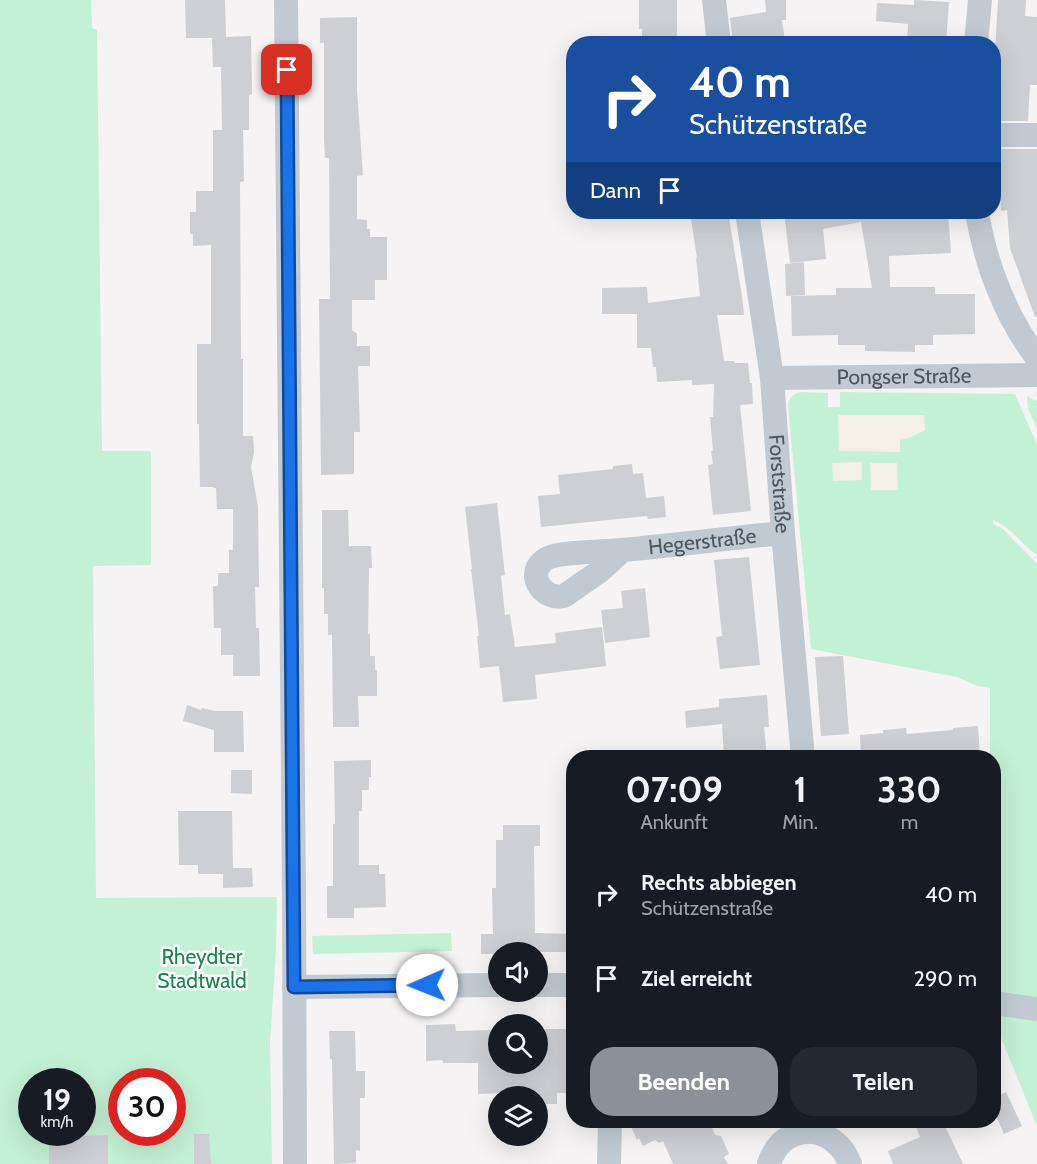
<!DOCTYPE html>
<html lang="de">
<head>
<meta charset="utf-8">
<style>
	body { margin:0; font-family:Cabin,sans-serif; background:#242831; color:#f1f3f6; height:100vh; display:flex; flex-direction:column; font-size:22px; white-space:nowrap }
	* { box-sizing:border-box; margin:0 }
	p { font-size:20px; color:#9ea1a6 }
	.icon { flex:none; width:33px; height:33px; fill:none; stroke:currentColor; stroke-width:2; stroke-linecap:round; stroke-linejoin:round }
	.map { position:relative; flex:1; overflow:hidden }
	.drawer { position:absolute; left:566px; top:750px; width:435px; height:378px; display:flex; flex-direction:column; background:#171b24; border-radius:24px; box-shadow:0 6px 24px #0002 }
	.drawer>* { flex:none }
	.hud { position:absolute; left:566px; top:36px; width:435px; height:183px; border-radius:24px; box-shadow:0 6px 24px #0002; background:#1a4fa0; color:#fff; overflow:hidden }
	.buttons { position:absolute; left:488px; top:942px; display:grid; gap:12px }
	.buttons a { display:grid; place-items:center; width:60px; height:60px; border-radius:50%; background:#171b24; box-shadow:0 6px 24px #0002; font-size:30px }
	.speed { position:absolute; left:18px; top:1068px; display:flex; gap:12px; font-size:30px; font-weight:700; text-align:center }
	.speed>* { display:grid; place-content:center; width:78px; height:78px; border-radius:50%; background:#171b24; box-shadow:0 6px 24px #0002; line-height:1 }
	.speed small { font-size:15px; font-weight:400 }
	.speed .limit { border:9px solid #d22; background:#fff; color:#111 }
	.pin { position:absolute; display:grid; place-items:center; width:51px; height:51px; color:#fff; margin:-26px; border-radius:12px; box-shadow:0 3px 9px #0006 }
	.me { position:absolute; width:66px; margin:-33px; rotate:269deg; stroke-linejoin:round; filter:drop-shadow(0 0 4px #0008) }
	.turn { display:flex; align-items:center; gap:21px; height:126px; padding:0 24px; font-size:27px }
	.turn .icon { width:78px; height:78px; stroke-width:2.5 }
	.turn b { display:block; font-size:42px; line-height:51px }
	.then { display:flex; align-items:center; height:57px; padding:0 24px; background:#0003; gap:12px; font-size:22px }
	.eta { display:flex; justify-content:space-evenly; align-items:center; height:102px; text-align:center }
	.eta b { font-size:36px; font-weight:700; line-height:42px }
	.button { display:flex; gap:12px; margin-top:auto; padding:12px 24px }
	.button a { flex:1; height:69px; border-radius:24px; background:#8c9099; color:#fff; font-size:24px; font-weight:700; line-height:69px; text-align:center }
	.button a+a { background:#242831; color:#f1f3f6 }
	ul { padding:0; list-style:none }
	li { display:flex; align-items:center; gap:18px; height:84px; padding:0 24px }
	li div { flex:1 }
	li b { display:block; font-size:22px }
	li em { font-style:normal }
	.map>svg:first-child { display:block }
</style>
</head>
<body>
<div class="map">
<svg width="1037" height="1164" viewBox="0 0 1037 1164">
	<rect width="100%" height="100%" fill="#f5f3f3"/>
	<g fill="#c3f1d5" fill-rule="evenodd">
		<path d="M0,0H91L92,28L97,30L102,451H151V565L93,566L96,898L277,897L276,949L270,1043L272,1164H0ZM32,1082H82V1132H32ZM122,1082H172V1132H122Z"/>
		<path d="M801,392L828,393V407H840V392L1015,394L1037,445V555C1021,544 1011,527 993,520V524L1003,529L1037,564V1005L993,1000V758L990,757V688L977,686L957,677L811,649L788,405C789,397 793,394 801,392Z"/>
		<path d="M1027,396L1037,401V429L1028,408Z"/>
		<path d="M451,933L452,951L313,954L312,936Z"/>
		<path d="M993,1006L1037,1012V1126L993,1018Z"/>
	</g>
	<g fill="#f5f0e5">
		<path d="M838,415H924L925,430L909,438L900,440V452L839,451Z"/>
		<path d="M862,462V480L833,481L832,463Z"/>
		<path d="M870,463H897L898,490H871Z"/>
	</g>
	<g fill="#cdcfd5">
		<path d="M185,0H225L226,37L251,36L252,94L249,95V130H243L244,181L240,182L241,359H243V436H253L254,452L251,467L258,507L259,587H255L256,628H259L260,676H233V655H221V628H214L213,586H218V573H229V550H233V509H217L216,488H213V487H200L199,424H197V344H211V245L193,246V234H190V212H196V191H213V130H222L221,67H213L212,38H186Z"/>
		<path d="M639,0H677V44H642V29H639Z"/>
		<path d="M765,0H786V20H782L785,41L773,44H733L730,18L766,12Z"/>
		<path d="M914,0L949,2L946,44H907L908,24L876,21L877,3L914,5Z"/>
		<path d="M998,0H1026L1025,16L1037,17V85H1030L1028,121H993V85Z"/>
		<path d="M357,17V90L363,175L357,176V219L367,220V229H370V237H387V280H375V300H352V330L357,334V346H370V366H358L360,432H354V474L321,475L319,299H330L329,158H325L324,139V43H320V18Z"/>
		<path d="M993,149H1037V317H1035L1010,248L1007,210L1001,211L999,179L993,180Z"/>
		<path d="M690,212H728L742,296L744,315H717L724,361H734L735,363H748L750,383H752L753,404L740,405L751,511L713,515L708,465L713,464L711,451H713L710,417H713L714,384L692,385V380L657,382L656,367H653L651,348H637V314H602V288L647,287L648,303L700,296L696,258H697Z"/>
		<path d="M784,212H870L871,214H911L910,212H948L951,253L889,256L890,287H935V294H975V334L933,335V345H915V352L865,351V345H838V335L792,336L791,296L836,295V288H872L861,222L823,229L826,259L790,263Z"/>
		<path d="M804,262L805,295L786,296L785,264Z"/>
		<path d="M632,464L633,474L643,473L646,498L664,496L666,517L648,519L647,516L541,527L538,496L560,494L558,475L613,469V466Z"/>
		<path d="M497,503L505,575L501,576L505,615L510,614L515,647L556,643L555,633L602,627L606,666L535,675L537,699L503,702L499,666L480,668L477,636H479L471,569H472L465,507Z"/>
		<path d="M322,510H348L349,546H371L372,568H369L368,634H370V656H375V670H377V696H358L359,727H333L332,635H328V614H324V588H322Z"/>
		<path d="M749,557L760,665L720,669L716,637L722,636L714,560Z"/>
		<path d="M645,588L650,637L605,643L601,610L623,608L621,591Z"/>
		<path d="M843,656L849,734L821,736L815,657Z"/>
		<path d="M767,695L769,727H764L767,758H724L722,724L686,728L685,711L719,707V699Z"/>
		<path d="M187,705L201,710L202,708L215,711H243L244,752H214V730L183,721Z"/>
		<path d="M978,726L980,757L861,758L860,735L883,733V730L906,728L907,734L953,730V728Z"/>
		<path d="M371,760V777H369V790H362V811H359V865H379V874H385L386,907L354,908V918H327V886H333V824H335L334,761Z"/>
		<path d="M231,770H252V794L231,793Z"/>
		<path d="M178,811H232L233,868H252L253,887L223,888V874H198V865H179Z"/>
		<path d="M503,825H540V846H534L535,933L573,934V952H498V954H481V934H493L492,888H496V840H503Z"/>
		<path d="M455,1024L456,1031L498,1030V1064H537V1029H573V1093H557V1104H537V1096H503V1093L478,1094V1063H443L442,1060L426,1061V1025Z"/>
		<path d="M329,1031H355L356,1071H365V1098H360V1151L356,1150V1163L334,1164L332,1059H330Z"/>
		<path d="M1006,1092L1022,1126L1004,1134L993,1109V1098Z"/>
		<path d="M628,1120H709L715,1135L721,1136L729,1154L724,1157L728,1164H673L663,1141L659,1143L655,1140L643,1146L639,1138L637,1140Z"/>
		<path d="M913,1120H941L944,1127L945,1126L963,1164H893L888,1151L920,1137Z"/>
		<path d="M194,1134H209L211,1164H194Z"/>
		<path d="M108,1135V1164H49V1137Z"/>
	</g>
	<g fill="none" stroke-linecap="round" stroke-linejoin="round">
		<g stroke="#c1cad2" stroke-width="24">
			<path d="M286,0L294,897L295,1164"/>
			<path d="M714,0L719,44"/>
			<path d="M976,44L980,0"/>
			<path d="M993,135H1037"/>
			<path id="s1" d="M747,212L772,378L783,533L803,758"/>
			<path d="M977,212C983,251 998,296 1019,331C1024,340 1031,349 1037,358"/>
			<path id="s2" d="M772,378L1037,375"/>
			<path id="s3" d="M623,550L600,571L564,596C545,601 526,577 542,562C546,558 552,556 558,555C579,551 601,552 623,550C676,545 730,538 783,533"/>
			<path d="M537,985H573"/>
			<path d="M294,987L498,985"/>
			<path d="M993,1003L1037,1009"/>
			<path d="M609,1164L610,1120"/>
			<path d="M769,1164C779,1130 816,1121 840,1147C845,1152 848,1159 850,1164"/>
		</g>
	</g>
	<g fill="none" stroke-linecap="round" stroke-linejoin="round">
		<defs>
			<path id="route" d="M287,70L294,987L427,985"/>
		</defs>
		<use href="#route" stroke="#114b97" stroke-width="15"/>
		<use href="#route" stroke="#1a73e8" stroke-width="10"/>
	</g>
	<g text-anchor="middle" stroke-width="5" stroke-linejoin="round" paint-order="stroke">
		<g font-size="21" fill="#4a5661" stroke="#fff">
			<text dy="7" stroke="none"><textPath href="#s2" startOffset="132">Pongser Straße</textPath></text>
			<text dy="7" stroke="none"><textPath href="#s1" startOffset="274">Forststraße</textPath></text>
			<text dy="7" stroke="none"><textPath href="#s3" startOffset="292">Hegerstraße</textPath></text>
		</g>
		<g font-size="21" fill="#17864f" stroke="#fff">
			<text x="202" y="964">Rheydter<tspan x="202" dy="24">Stadtwald</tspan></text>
		</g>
	</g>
</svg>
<div class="buttons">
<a><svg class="icon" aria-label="sound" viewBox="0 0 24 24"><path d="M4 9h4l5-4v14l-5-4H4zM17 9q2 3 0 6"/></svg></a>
<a><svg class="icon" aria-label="search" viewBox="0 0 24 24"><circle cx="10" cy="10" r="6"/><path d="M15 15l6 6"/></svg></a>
<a><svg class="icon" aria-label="layers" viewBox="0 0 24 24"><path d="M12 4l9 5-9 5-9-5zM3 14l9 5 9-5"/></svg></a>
</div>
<div class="speed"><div>19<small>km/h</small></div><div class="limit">30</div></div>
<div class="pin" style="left:287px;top:70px;background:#d93025"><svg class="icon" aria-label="arrive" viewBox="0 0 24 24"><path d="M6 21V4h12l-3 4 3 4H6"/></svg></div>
<svg class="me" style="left:427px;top:985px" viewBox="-20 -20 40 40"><circle r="19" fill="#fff"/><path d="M0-13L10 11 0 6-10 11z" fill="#1a73e8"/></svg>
<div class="hud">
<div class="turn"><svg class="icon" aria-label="right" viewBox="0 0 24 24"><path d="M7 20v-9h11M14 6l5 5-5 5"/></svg><div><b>40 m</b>Schützenstraße</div></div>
<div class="then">Dann<svg class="icon" aria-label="arrive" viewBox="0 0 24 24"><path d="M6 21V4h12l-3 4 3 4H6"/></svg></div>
</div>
<section class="drawer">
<div class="eta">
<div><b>07:09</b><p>Ankunft</p></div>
<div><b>1</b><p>Min.</p></div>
<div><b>330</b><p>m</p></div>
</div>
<ul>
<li><svg class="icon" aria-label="right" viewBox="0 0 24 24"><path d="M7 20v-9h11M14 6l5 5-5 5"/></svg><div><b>Rechts abbiegen</b><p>Schützenstraße</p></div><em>40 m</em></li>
<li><svg class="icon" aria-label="arrive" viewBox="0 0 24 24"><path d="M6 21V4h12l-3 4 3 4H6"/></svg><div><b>Ziel erreicht</b></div><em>290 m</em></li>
</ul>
<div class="button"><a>Beenden</a><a>Teilen</a></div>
</section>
</div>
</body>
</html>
